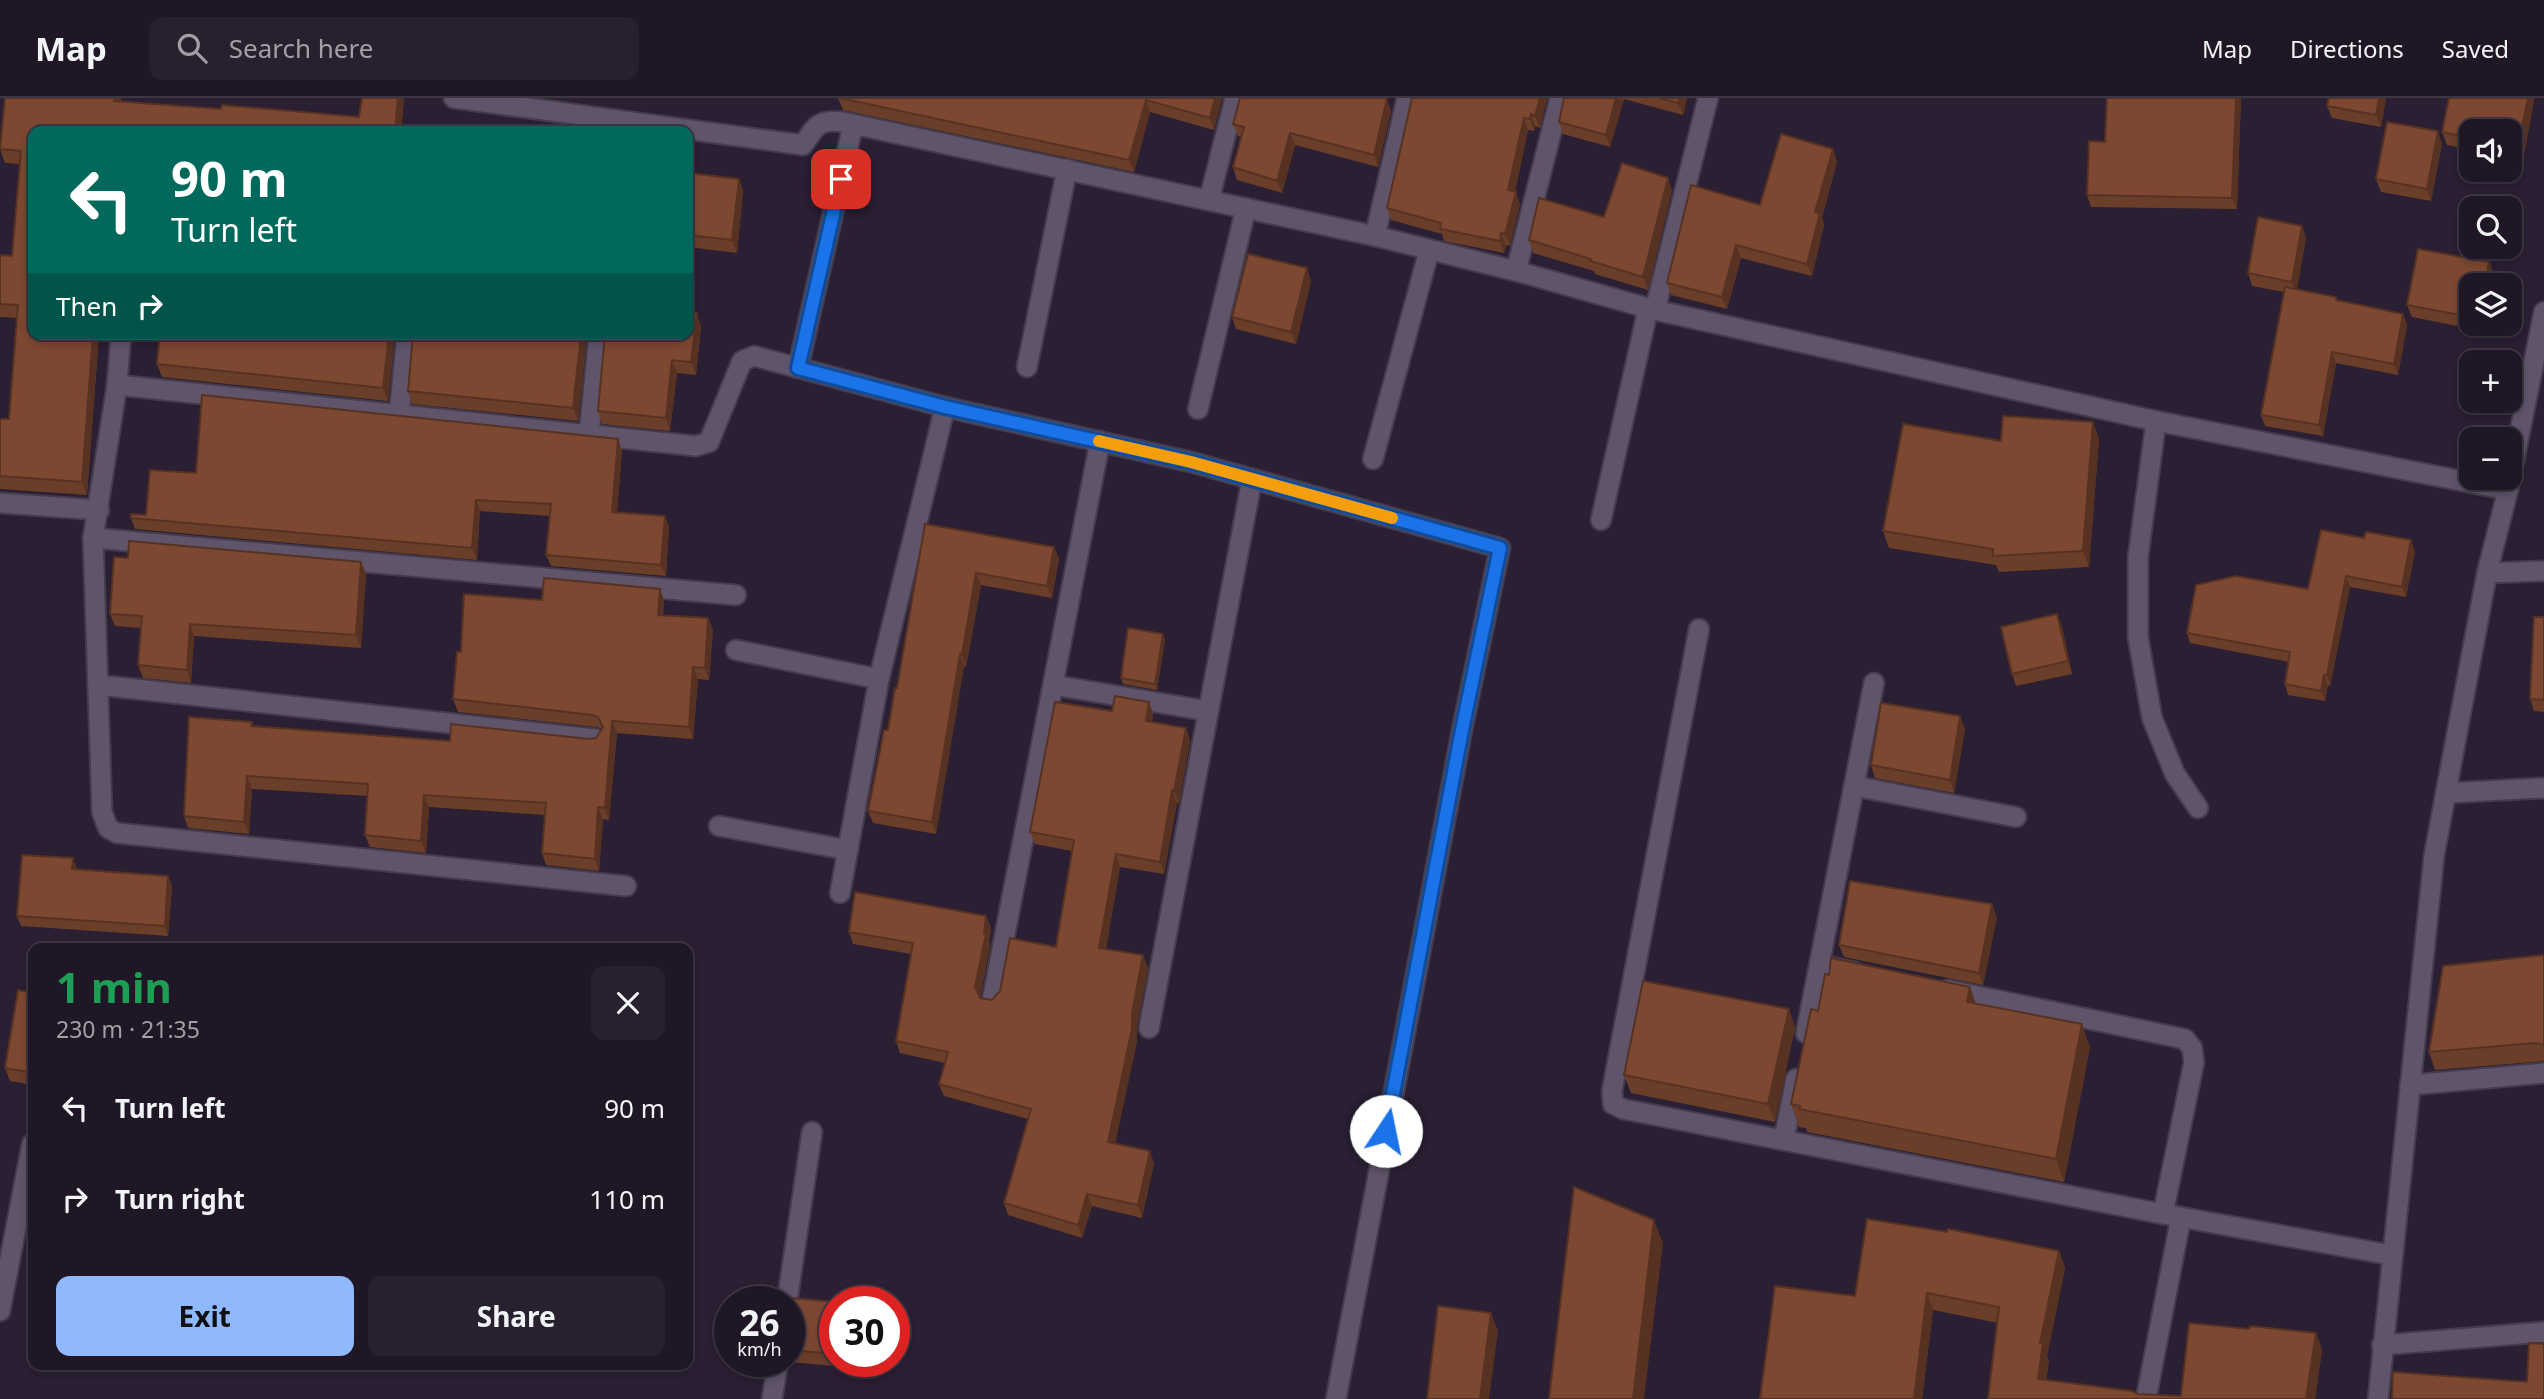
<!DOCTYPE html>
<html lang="en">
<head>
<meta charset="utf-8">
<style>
	body { margin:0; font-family:"Noto Sans",sans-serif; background:#28202e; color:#f1f3f6; height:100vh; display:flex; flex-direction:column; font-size:26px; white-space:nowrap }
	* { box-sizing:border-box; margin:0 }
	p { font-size:23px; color:#a29fa7 }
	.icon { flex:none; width:38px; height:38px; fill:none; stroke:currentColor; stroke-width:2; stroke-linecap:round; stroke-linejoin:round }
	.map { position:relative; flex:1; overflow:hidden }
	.panel { position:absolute; left:28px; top:845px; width:665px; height:427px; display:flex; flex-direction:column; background:#201726; border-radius:14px; box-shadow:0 4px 10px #0003,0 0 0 2px #3d3643 }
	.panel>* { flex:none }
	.banner { position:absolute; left:28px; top:28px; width:665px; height:214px; border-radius:14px; box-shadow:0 4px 10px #0003,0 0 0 2px #3d3643; background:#00695c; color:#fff; overflow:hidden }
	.buttons { position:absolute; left:2459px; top:21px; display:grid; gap:14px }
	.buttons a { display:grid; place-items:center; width:63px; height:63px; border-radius:14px; background:#201726; box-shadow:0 4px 10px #0003,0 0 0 2px #3d3643; font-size:35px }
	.speed { position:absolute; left:714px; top:1188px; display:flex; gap:14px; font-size:35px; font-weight:700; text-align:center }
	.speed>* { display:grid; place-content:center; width:91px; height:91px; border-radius:50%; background:#201726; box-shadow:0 4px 10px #0003,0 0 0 2px #3d3643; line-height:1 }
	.speed small { font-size:18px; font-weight:400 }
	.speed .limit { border:10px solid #d22; background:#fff; color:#111 }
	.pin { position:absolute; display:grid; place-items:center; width:60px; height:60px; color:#fff; margin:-30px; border-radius:14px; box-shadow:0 4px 10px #0006 }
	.me { position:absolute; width:77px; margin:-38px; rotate:11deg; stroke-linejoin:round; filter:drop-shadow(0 0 5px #0008) }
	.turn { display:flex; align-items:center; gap:24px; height:147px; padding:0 28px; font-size:32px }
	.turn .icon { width:91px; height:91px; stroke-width:2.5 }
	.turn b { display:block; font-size:49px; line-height:60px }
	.then { display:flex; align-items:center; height:66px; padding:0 28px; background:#0003; gap:14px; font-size:26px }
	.round { display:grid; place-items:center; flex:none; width:74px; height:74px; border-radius:14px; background:#28202e }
	.headline { display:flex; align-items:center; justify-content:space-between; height:119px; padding:0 28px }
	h1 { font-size:42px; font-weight:700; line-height:52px; color:#1e9e55 }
	.cta { display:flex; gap:14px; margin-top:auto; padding:14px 28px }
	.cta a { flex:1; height:80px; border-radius:14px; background:#8fb8fd; color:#111; font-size:28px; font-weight:700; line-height:80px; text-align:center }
	.cta a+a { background:#28202e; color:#f1f3f6 }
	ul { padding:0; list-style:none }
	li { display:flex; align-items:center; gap:21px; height:91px; padding:0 28px }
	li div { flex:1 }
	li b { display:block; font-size:26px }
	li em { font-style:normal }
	header { display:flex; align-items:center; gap:42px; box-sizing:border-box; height:98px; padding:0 35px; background:#201726; border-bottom:2px solid #3d3643 }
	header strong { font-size:33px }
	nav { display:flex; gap:38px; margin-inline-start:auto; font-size:24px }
	.search { width:490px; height:63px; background:#28202e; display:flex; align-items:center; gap:18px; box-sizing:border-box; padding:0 24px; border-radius:14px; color:#a29fa7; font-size:26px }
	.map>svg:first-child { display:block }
</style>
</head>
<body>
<header>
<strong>Map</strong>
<div class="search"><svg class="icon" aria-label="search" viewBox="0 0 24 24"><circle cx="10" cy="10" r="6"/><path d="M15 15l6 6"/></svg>Search here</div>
<nav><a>Map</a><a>Directions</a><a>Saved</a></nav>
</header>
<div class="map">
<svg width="2544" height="1301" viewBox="0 0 2544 1301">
	<rect width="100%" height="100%" fill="#2a1f33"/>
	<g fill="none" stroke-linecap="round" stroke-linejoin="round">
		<defs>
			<g id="minor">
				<path d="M454,0L803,47C816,28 818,21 843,24L1375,138L1516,173L1655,212L2156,323L2508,392"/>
				<path d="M1209,102L1235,0"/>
				<path d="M1375,138L1407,0"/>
				<path d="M1516,173L1560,0"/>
				<path d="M1655,212L1708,0"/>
				<path d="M1027,269L1067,71"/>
				<path d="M798,270L853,27"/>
				<path d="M117,287L121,236"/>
				<path d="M1198,311L1246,110"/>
				<path d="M399,317L407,236"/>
				<path d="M2156,323L2138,459V539L2152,620L2175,676L2198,710"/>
				<path d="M589,336L599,236"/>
				<path d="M1373,361L1429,153"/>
				<path d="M0,405L99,412"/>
				<path d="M1601,422L1648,211"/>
				<path d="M93,440L736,497"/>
				<path d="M2487,475L2544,473"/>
				<path d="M1699,531L1612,993L1613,1006L1623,1011L2163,1116L2391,1157"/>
				<path d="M736,552L879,581"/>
				<path d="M98,587L595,641"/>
				<path d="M1053,587L1208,613"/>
				<path d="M1854,688L2016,719"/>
				<path d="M2446,695L2544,690"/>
				<path d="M719,728L848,752"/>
				<path d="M626,788L117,735L108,730L102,714L93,440L117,287L696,348L709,344L742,263L754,258L945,309L1191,364L1500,450L1462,632L1336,1301"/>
				<path d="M840,795L879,581L945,309"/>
				<path d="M1821,867L1854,874"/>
				<path d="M1948,892L2185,941L2192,950L2194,964L2163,1116"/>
				<path d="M992,903L1100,343"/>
				<path d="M1149,930L1252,381"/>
				<path d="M1806,935L1874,585"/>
				<path d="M2410,987L2544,975"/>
				<path d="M1784,1041L1796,981"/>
				<path d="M787,1204L812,1034"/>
				<path d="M0,1213L32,1046"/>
				<path d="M2382,1247L2544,1234"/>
				<path d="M772,1301L778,1264"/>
				<path d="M2146,1301L2181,1119"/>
			</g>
			<path id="tertiary" d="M2378,1301L2434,758L2487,475L2508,392L2544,214"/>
		</defs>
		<use href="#minor" stroke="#443c4c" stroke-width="23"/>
		<use href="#tertiary" stroke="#443c4c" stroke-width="23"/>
		<use href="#minor" stroke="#5f546a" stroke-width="19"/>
		<use href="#tertiary" stroke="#5f546a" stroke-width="19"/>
	</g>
	<g fill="#6b3e2a">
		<path d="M5,0H121L120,4L221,11L222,7L359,19L362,0H404L401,33H33V236H99L87,397L0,391V321H9L17,220L0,219V157L12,158L20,66L5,65L0,51Z"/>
		<path d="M838,0H1222L1214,32L1150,14L1134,74L843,12Z"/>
		<path d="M1547,0L1540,30L1535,28L1534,33L1528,32L1515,94L1520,106L1510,148L1506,147L1504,155L1444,143L1442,136L1391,122L1387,110Z"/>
		<path d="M1564,0H1687L1683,17L1624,1L1610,49L1563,36L1559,24Z"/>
		<path d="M2241,0L2237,111L2091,109L2087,97L2105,44Z"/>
		<path d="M2329,0H2386L2381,29L2332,20L2327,8Z"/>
		<path d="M2449,0H2534V2L2523,62L2510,59V33H2471V52L2447,47L2442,34Z"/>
		<path d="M1391,13L1378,69L1295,47L1282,95L1237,82L1233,69L1241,39L1238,38L1233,26Z"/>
		<path d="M2442,46L2431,103L2381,94L2376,81Z"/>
		<path d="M1837,63L1822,120L1824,127L1812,178L1741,160L1727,211L1671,197L1667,185L1760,107Z"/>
		<path d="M688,75L739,81L743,93L737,155L688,149Z"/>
		<path d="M1672,92L1648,192L1595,176L1594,173L1533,155L1529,142L1604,119Z"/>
		<path d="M2302,128L2306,140L2297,191L2336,199L2338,203L2403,216L2407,227L2398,277L2336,265L2323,338L2265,328L2261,317L2284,194L2252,188L2248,175Z"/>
		<path d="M2489,164L2494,177L2492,187H2471V226H2485L2483,233L2412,219L2407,207Z"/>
		<path d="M1311,183L1296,246L1236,231L1232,219Z"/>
		<path d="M701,228L696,277L677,275L670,333L602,326L598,313Z"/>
		<path d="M160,236H395L388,303L162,279L157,266Z"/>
		<path d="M413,236H587L578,323L412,306L408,293Z"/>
		<path d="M2099,341L2089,469L1999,474L1996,467L1889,450L1883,433L2001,343Z"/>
		<path d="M622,353L617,414L665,418L669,429L666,478L551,468L546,457L550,418L480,413L477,462L135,431L131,420L146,417L196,375Z"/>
		<path d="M925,426L1054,449L1059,461L1052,500L981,487L966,569L964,568L936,736L873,725L868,713L897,590Z"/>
		<path d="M2415,453L2406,499L2350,489L2330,588L2328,587L2325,603L2288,597L2285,586L2289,564L2190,545L2187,535Z"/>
		<path d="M128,460L361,464L366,476L361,550L194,538L191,585L143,580L138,567L141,530L115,528L110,516Z"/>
		<path d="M660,491L664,503L663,517L708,520L713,532L709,582L698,581L693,641L617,635L609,722L603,721L599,773L546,767L542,755L545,717L429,709L426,755L370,749L365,737L368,698L252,691L249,736L188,730L184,718L252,624L253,628L450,643L589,641L596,640L602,631L597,629L458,614L453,601L461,554L542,502Z"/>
		<path d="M2057,516L2062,529L2072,576L2016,588L2012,576Z"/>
		<path d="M2544,519V614L2534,613L2530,601Z"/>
		<path d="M1165,542L1157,592L1123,586L1121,580Z"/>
		<path d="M1149,604L1153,616L1152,624L1186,630L1190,643L1179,705H1177L1164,776L1120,769L1106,851L1143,857L1148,870L1137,928V943L1115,1045L1154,1065L1142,1120L1092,1108L1082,1140L1008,1117L1004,1105L1028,1021L944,998L939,986L945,965L900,955L896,943L911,856L853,846L849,834L986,818L991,830L989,844L990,848L980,900L992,902L1056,849L1072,753L1035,746L1030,734Z"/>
		<path d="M1965,631L1954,695L1875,680L1871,667Z"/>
		<path d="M73,760L77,772L168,778L172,788L168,838L21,828L17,818Z"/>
		<path d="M1997,819L1983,887L1844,859L1839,847Z"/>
		<path d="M2544,857V963L2435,972L2429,954Z"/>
		<path d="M33,895V987L10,983L5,970Z"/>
		<path d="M1976,906L2090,949L2064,1084L1807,1034L1806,1030L1799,1029L1791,1006L1818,913Z"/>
		<path d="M1789,911L1795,929L1775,1024L1631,995L1624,977Z"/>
		<path d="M2059,1153L2065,1170L2047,1258L2049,1263L2046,1282L2138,1296L2181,1298L2249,1231L2316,1235L2322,1252L2315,1301H1988L1998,1225L1933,1212L1922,1301H1760L1855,1198Z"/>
		<path d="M835,1204V1264H865V1271L791,1264L789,1258V1227Z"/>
	</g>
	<g fill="#573222">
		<path d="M115,0H121L119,17L114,3Z"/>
		<path d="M398,0H404L401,33H395Z"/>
		<path d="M1215,0H1222L1214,32L1210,20Z"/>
		<path d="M1540,0H1547L1540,30L1535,18Z"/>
		<path d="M1616,0L1624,1L1610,49L1606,37Z"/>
		<path d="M1680,0H1687L1683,17L1678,5Z"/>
		<path d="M2236,0H2241L2237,111L2232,100Z"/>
		<path d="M2379,0H2386L2381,29L2376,17Z"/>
		<path d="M2528,0H2534V2L2523,62L2518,49Z"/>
		<path d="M1387,1L1391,13L1378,69L1374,57Z"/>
		<path d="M1146,2L1150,14L1134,74L1129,62Z"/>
		<path d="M1531,16L1535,28L1534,33L1530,21Z"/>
		<path d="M1524,20L1528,32L1513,104L1508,92Z"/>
		<path d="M2438,33L2442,46L2431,103L2427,91Z"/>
		<path d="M1290,35L1295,47L1282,95L1277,83Z"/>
		<path d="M1833,51L1837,63L1822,120L1824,127L1812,178L1807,166L1815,114Z"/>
		<path d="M1668,80L1672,92L1648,192L1643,179Z"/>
		<path d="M739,81L743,93L737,155L732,142Z"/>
		<path d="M1516,94L1520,106L1510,148L1505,136Z"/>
		<path d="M2302,128L2306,140L2296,196L2292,184Z"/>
		<path d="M1501,135L1506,147L1504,155L1500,143Z"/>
		<path d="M1736,147L1741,160L1727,211L1722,199Z"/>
		<path d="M2489,164L2494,177L2492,187H2485Z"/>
		<path d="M1307,170L1311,183L1296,246L1291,234Z"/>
		<path d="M697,215L701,228L696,277L691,264Z"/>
		<path d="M2403,216L2407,227L2398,277L2394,266Z"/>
		<path d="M93,236H99L87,397L82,384Z"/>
		<path d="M389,236H395L388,303L383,290Z"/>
		<path d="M581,236H587L578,323L573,310Z"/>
		<path d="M2332,254L2336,265L2323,338L2319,327Z"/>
		<path d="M672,262L677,275L670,333L666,320Z"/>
		<path d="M2093,324L2099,341L2089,469L2083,453Z"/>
		<path d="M618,341L622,353L616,425L612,414Z"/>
		<path d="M476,402L480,413L477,462L472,450Z"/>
		<path d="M665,418L669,429L666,478L661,467Z"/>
		<path d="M2411,442L2415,453L2406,499L2402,489Z"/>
		<path d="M1054,449L1059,461L1052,500L1047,488Z"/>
		<path d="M361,464L366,476L361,550L356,537Z"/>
		<path d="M976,475L981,487L966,569L962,557Z"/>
		<path d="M2346,478L2350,489L2330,588L2327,577Z"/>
		<path d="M660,491L664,503L662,529L658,517Z"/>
		<path d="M2057,516L2062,529L2072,576L2068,563Z"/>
		<path d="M708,520L713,532L709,582L705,570Z"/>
		<path d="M190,526L194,538L191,585L187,572Z"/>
		<path d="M1163,536L1165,542L1157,592L1155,586Z"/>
		<path d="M960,556L964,568L936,736L932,724Z"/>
		<path d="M693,569L698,581L693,641L689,629Z"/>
		<path d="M2324,577L2328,587L2325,603L2321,593Z"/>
		<path d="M1149,604L1153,616L1150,636L1146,623Z"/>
		<path d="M1960,618L1965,631L1954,695L1950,682Z"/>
		<path d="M612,623L617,635L609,722L605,710Z"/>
		<path d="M1186,630L1190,643L1179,705L1174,693Z"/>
		<path d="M247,678L252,691L249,736L244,724Z"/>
		<path d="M1172,692L1177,705L1164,776L1160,764Z"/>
		<path d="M424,697L429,709L426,755L421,743Z"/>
		<path d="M598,709L603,721L599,773L595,761Z"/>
		<path d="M1116,756L1120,769L1104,862L1099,850Z"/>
		<path d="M73,760L77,770L76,782L72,771Z"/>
		<path d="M168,778L172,788L168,838L165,828Z"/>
		<path d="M1992,806L1997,819L1983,887L1979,875Z"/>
		<path d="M986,818L991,830L989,844L990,848L980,901L975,889Z"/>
		<path d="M1143,857L1148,870L1137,928V943L1113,1056L1108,1044Z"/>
		<path d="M1970,889L1978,912L1967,904Z"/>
		<path d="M1789,911L1795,929L1775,1024L1768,1006Z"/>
		<path d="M2082,926L2090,949L2064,1084L2056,1061Z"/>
		<path d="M1150,1053L1154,1065L1142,1120L1138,1107Z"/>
		<path d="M1087,1096L1092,1108L1082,1140L1078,1127Z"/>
		<path d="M1654,1122L1663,1145L1644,1301H1633Z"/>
		<path d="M2059,1153L2065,1170L2047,1258L2049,1263L2044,1298L2038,1281L2040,1245Z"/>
		<path d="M1927,1195L1933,1212L1922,1301H1914Z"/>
		<path d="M1491,1215L1498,1233L1489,1301H1480Z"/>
		<path d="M2316,1235L2322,1252L2315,1301H2306Z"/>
	</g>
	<g fill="#7c4831" stroke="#573222" stroke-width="2">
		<path d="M5,0H115L114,3L221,11L222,7L359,19L362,0H398L395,33H33V236H93L82,384L0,378V321H9L18,207L0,206V157L12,158L21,53L0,51Z"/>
		<path d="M840,0H1215L1210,20L1146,2L1129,62Z"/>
		<path d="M1240,0H1383L1387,1L1374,57L1290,35L1277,83L1233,69L1244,29L1233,26Z"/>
		<path d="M1412,0H1540L1535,18L1531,16L1530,21L1524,20L1508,92L1516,94L1505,136L1501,135L1500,143L1440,131L1441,125L1387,110Z"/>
		<path d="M1564,0H1616L1606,37L1559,24Z"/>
		<path d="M1660,0H1680L1678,5Z"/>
		<path d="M2107,0H2236L2232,100L2087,97L2089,43L2105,44Z"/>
		<path d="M2329,0H2379L2376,17L2327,8Z"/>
		<path d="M2449,0H2528L2518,49L2510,47V33H2471V40L2442,34Z"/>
		<path d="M2387,24L2438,33L2427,91L2376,81Z"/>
		<path d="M1781,36L1833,51L1815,114L1820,115L1807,166L1736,147L1722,199L1667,185L1691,87L1760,107Z"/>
		<path d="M1622,65L1668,80L1643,179L1590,163L1591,161L1529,142L1539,100L1604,119Z"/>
		<path d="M688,75L739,81L732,142L688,137Z"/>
		<path d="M2258,119L2302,128L2292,184L2248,175Z"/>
		<path d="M2418,151L2489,164L2485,187H2471V219L2407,207Z"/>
		<path d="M1248,156L1307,170L1291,234L1232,219Z"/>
		<path d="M2285,189L2336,199V202L2403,216L2394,266L2332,254L2319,327L2261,317Z"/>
		<path d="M688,214L697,215L691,264L672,262L666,320L598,313L605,236H688Z"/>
		<path d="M160,236H389L383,290L157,266Z"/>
		<path d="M413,236H581L573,310L408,293Z"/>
		<path d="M202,297L618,341L612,414L665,418L661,467L546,457L551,406L476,402L472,450L131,420V416L146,417L150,372L196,375Z"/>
		<path d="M2003,318L2093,324L2083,453L1993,458V451L1883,433L1903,326L2001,343Z"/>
		<path d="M925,426L1054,449L1047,488L976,475L962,557L960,556L932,724L868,713L884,632H888L895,590H897Z"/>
		<path d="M2321,432L2364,440L2366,434L2411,442L2402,489L2346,478L2327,577H2324L2321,593L2285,586L2290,554L2187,535L2196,487L2236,478L2308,491Z"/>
		<path d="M129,443L361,464L356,537L190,526L187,572L138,567L142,518L110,516L114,459L128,460Z"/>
		<path d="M544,480L660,491L658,517L708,520L705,570L693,569L689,629L612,623L605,710L598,709L595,761L542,755L546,705L424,697L421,743L365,737L368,686L247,678L244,724L184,718L189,619L252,624L251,628L450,643L451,626L589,641L596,640L603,629L598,619L593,617L453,601L457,554H461L464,496L542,502Z"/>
		<path d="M2057,516L2068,563L2012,576L2001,529Z"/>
		<path d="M2534,519H2544V602L2530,601Z"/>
		<path d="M1128,530L1163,536L1155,586L1121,580Z"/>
		<path d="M1115,598L1149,604L1146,623L1186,630L1174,693L1172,692L1160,764L1116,756L1099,850L1143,857L1132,915V931L1108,1044L1150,1053L1138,1107L1087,1096L1078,1127L1004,1105L1031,1011L939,986L948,954L896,943L913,845L849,834L855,794L986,818L984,836H986L975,889L980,900L992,902L1000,893L1010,840L1056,849L1074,742L1030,734L1055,604L1112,613Z"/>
		<path d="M1881,605L1960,618L1950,682L1871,667Z"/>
		<path d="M22,757L73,760L72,771L168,778L165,828L17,818Z"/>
		<path d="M1850,783L1992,806L1979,875L1839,847Z"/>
		<path d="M2544,857V947L2536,945L2429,954L2443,868Z"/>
		<path d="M1831,860L1970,889L1967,904L2082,926L2056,1061L1799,1011L1800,1008L1791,1006L1811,911L1818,913L1825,876L1829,877Z"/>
		<path d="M1643,883L1789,911L1768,1006L1624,977Z"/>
		<path d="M18,892L33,895V975L5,970Z"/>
		<path d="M1574,1089L1654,1122L1633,1301H1549Z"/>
		<path d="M1867,1121L1947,1134L1948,1131L2059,1153L2040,1245H2043L2038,1281L2132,1293L2138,1296L2181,1298L2189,1225L2249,1231L2250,1228L2316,1235L2306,1301H1988L1999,1209L1927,1195L1914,1301H1760L1775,1188L1855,1198Z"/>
		<path d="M792,1200L835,1204V1256L789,1252V1227Z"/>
		<path d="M1438,1208L1491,1215L1480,1301H1427Z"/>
		<path d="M2529,1245L2544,1246V1301H2392L2393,1274L2527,1284Z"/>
	</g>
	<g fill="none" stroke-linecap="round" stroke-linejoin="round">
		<defs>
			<path id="route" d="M841,81L798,270L945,309L1191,364L1500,450L1462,632L1386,1033"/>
		</defs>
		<use href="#route" stroke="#114b97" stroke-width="18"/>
		<use href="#route" stroke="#1a73e8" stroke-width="12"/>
		<path stroke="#f59e0b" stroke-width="12" d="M1099,343L1191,364L1392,420"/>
	</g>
</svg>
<div class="buttons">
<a><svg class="icon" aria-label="sound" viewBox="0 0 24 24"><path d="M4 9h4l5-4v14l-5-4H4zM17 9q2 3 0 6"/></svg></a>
<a><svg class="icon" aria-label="search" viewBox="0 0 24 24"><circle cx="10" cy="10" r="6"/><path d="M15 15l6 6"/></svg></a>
<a><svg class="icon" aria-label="layers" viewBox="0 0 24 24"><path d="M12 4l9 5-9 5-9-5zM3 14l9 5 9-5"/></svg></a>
<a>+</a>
<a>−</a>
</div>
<div class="speed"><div>26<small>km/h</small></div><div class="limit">30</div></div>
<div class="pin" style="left:841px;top:81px;background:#d93025"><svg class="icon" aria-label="arrive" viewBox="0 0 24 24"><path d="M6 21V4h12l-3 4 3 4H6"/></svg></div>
<svg class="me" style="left:1386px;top:1033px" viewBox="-20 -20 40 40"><circle r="19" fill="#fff"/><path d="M0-13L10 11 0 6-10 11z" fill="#1a73e8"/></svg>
<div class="banner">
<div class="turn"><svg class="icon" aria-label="left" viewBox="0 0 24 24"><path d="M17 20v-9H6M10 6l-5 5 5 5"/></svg><div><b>90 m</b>Turn left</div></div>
<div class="then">Then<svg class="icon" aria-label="right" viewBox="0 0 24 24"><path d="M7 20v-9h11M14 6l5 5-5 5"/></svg></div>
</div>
<section class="panel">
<div class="headline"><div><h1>1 min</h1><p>230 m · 21:35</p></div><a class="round"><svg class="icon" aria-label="close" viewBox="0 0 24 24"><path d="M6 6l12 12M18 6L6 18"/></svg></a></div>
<ul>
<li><svg class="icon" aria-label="left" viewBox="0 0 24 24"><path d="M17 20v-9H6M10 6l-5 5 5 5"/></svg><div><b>Turn left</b></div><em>90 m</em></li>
<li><svg class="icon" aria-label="right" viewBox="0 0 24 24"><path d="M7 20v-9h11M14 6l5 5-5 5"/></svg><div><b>Turn right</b></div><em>110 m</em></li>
</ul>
<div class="cta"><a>Exit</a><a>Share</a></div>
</section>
</div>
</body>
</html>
